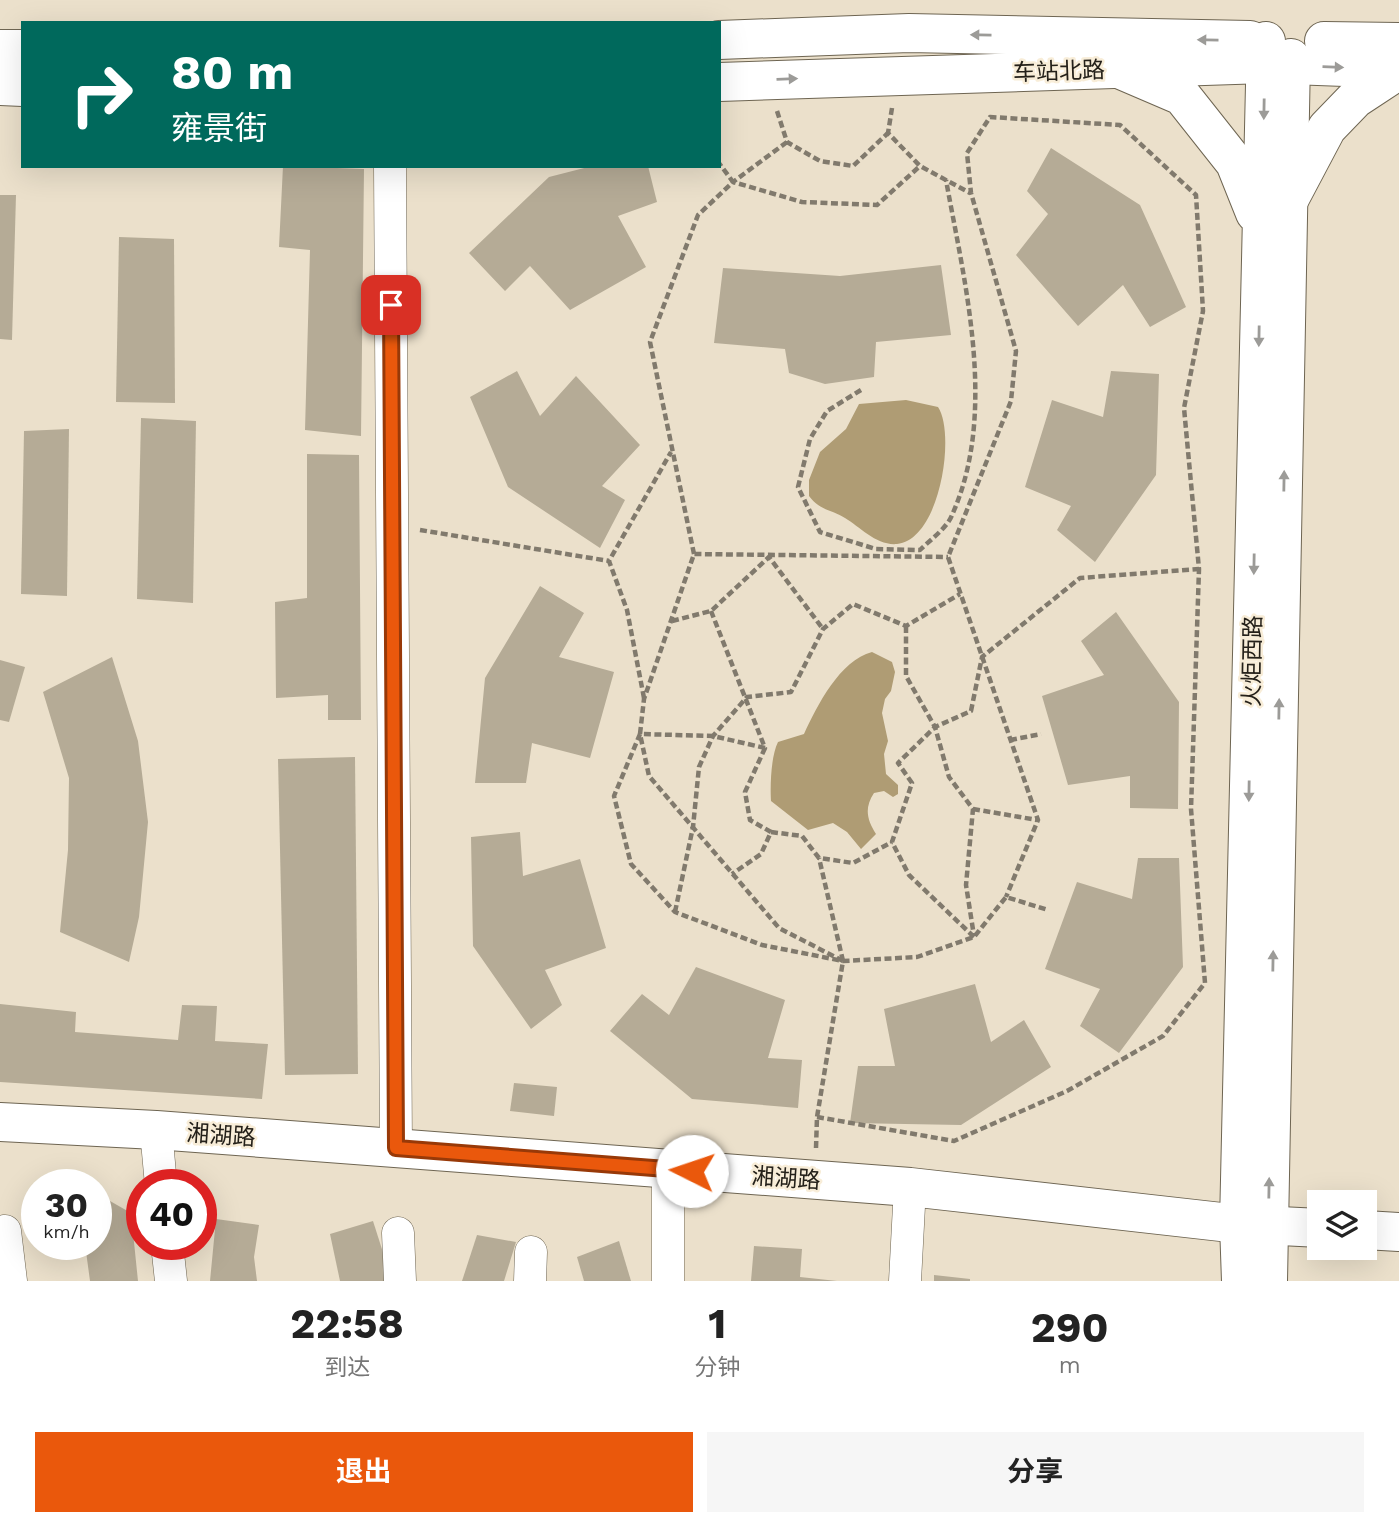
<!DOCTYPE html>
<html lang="zh">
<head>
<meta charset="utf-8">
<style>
	body { margin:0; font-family:"Work Sans","Noto Sans SC",sans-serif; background:#f6f6f6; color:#222; height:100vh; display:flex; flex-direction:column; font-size:26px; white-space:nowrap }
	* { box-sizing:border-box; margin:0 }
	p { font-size:23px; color:#767676 }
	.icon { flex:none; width:38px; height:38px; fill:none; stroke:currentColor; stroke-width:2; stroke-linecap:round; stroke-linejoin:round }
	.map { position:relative; height:1281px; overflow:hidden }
	.panel { display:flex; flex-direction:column; background:#fff; flex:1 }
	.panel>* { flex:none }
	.guide { position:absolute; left:21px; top:21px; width:700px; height:147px; border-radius:0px; box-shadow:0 7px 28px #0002; background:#00695c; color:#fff; overflow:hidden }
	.controls { position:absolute; left:1307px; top:1190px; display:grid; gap:14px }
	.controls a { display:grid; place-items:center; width:70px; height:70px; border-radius:0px; background:#fff; box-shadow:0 7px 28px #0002; font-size:35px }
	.speed { position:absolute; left:21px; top:1169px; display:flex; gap:14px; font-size:35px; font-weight:700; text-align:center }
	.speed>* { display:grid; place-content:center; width:91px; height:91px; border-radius:50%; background:#fff; box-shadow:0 7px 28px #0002; line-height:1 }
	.speed small { font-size:18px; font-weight:400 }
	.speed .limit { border:10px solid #d22; background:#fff; color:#111 }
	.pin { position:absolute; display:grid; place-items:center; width:60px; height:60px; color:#fff; margin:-30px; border-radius:14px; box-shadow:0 4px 10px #0006 }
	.me { position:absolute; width:77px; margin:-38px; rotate:274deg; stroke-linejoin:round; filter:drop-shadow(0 0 5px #0008) }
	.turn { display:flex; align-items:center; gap:24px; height:147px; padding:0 35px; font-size:32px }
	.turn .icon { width:91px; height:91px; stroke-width:2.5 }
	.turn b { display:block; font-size:49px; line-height:60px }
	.eta { display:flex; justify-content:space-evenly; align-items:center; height:119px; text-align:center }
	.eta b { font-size:42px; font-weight:700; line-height:49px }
	.button { display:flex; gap:14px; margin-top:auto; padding:14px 35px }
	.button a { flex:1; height:80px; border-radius:0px; background:#ea580c; color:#fff; font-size:28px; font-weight:700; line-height:80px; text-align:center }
	.button a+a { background:#f6f6f6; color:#222 }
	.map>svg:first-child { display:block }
</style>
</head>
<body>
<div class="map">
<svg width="1399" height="1281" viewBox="0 0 1399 1281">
	<rect width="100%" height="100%" fill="#ebe0cb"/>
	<g fill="#af9c74">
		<path d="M906,400L938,407C956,434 940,540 897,544C877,546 860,527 845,518C831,509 820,511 809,496V480L820,452L846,429L859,404Z"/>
		<path d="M872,652L892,662L895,672L891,691L885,699L882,713L888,741L884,754L886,774L898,785V794L893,797L884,791L874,793C864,808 867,820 876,834L861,849L847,832L833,823L808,830L771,801C770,785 771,756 778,742L804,734C817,706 840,660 872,652Z"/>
	</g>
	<g fill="#b5ab96">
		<path d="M1051,148L1140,205L1186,307L1150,327L1123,285L1078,326L1016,255L1048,214L1027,191Z"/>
		<path d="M283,166L364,169L361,436L305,430L310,250L279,247Z"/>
		<path d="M592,166H648L657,202L618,216L646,267L570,310L530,266L505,291L469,253L549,177Z"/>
		<path d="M0,195H16L12,340L0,339Z"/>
		<path d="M119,237L174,239L175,403L116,402Z"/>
		<path d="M941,265L951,335L876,342L874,377L825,384L789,373L785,349L714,343L723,268L840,276Z"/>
		<path d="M517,371L540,416L576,376L640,445L602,486L625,500L600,548L508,487L470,397Z"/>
		<path d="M1111,371L1159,374L1156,475L1095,562L1057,530L1071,506L1025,487L1052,400L1103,417Z"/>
		<path d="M141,418L196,421L193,603L137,599Z"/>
		<path d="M69,429L67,596L21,594L24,431Z"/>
		<path d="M307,454L359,455L361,720H328V695L276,698L275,602L307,598Z"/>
		<path d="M540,586L584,613L559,657L614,672L590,758L532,743L526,783H475L485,678Z"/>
		<path d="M1116,612L1179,702L1178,809L1130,808V776L1068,785L1042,696L1104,675L1081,641Z"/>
		<path d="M112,657L138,741L148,822L139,917L129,962L60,932L68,850L69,778L43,692Z"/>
		<path d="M0,660L25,667L9,722L0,720Z"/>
		<path d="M355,757L358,1074L285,1075L278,759Z"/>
		<path d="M520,832L523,876L580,859L606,948L545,970L562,1005L531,1029L473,946L471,837Z"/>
		<path d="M1138,858H1179L1183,967L1119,1053L1080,1026L1100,989L1045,969L1077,882L1132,899Z"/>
		<path d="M696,967L785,1000L768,1058L802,1060L798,1108L692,1099L610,1031L642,994L669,1015Z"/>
		<path d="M975,984L991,1042L1024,1020L1051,1067L961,1125L850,1123L858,1066H895L884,1009Z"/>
		<path d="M0,1004L76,1012L75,1032L178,1040L182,1005L217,1006L215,1041L268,1044L262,1099L0,1082Z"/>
		<path d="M514,1083L557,1087L554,1116L510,1111Z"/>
		<path d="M96,1193L131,1213L138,1281H90L85,1244H96Z"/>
		<path d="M216,1219L259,1225L254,1257L257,1281H210Z"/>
		<path d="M373,1221L387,1265V1281H340L330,1234Z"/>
		<path d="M477,1235L516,1242L504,1281H462Z"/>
		<path d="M619,1241L631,1281H584L577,1257Z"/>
		<path d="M754,1246L802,1249L800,1277L837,1281H751Z"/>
		<path d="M934,1275L970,1279V1281H934Z"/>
	</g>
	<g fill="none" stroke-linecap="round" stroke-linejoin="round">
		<defs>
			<g id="street">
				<path d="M390,166L396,1148"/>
				<path d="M156,1130L161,1185"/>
				<path d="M668,1169V1281"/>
				<path d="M5,1231L11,1281"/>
				<path d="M398,1233L400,1281"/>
				<path d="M167,1244L171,1281"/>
				<path d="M530,1281L531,1252"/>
				<path d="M905,1281L910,1187"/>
			</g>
			<g id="secondary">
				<path d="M1119,69L1182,96L1235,163L1255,213"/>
				<path d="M0,1122L156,1130L910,1187L1239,1224L1320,1228"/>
				<path d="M1365,1230L1399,1232"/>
				<path d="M1241,1281L1239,1224L1266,41"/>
				<path d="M1268,1281L1291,58"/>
			</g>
			<g id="primary">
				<path d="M719,40L909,33L1250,40"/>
				<path d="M1324,41L1399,42"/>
				<path d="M0,49H23"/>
				<path d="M719,82L1265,64L1399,69"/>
				<path d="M0,86L23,87"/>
				<path d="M1290,198L1327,128L1355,99L1399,70"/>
			</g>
		</defs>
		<use href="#street" stroke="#6e6552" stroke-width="33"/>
		<use href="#secondary" stroke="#6e6552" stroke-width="40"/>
		<use href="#primary" stroke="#6e6552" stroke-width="40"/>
		<g stroke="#817a6d" stroke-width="4.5" stroke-dasharray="7 3.5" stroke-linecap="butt">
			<path d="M892,108L888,133L920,166L970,193"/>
			<path d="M777,111L787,142L820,161L853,166L888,133"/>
			<path d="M787,142L733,182L802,202L877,205L920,166"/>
			<path d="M861,390L827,411L810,439L798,487L820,532L876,549L920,550C930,540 947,528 952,515C998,413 965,285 946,180"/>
			<path d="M420,530L609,561"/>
			<path d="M694,554L650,342L698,215L733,182L719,163"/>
			<path d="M711,611L765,748L745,792L750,820L771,832L761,854L732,874"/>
			<path d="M672,621L711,611L769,557L823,629"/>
			<path d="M906,626V676L935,727L949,777L973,809L966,885L974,936"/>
			<path d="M644,698L627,610L609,561L671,452"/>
			<path d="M1010,740L1041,734"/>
			<path d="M765,748L713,736L640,734L614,796L631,864L675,912L762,945L843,961L917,957L974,937L1006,897L1048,910"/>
			<path d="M973,809L1037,820"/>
			<path d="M771,832L802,836L819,858L853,863L892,842"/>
			<path d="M675,912L693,827L699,767L713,736L747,697L791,692L823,629L853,604L906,626L960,594"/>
			<path d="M974,937L909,875L892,842L912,783L898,763L935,727L971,711L982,657L1080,578L1199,569"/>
			<path d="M843,961L779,928L649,776L640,734L644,699L694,554L948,557"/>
			<path d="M817,1117L954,1141L1067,1091L1163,1036L1205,983L1191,809L1199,569L1184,408L1203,311L1196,195L1120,125L990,117L967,153L971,193L1016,351L1011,401L948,557L1038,820L1006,897"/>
			<path d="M816,1148L817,1117L843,961L819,858"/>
		</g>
		<use href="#street" stroke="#fff" stroke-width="32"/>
		<use href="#secondary" stroke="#fff" stroke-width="38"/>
		<use href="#primary" stroke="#fff" stroke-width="38"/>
	</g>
	<defs><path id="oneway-solid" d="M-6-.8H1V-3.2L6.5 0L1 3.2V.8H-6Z" transform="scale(1.75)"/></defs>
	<g fill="#9c9b98">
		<use href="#oneway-solid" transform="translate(981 35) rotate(-179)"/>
		<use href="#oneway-solid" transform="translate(1208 40) rotate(-179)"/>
		<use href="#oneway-solid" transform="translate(1333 67) rotate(2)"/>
		<use href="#oneway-solid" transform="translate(787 79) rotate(-2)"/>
		<use href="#oneway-solid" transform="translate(1264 109) rotate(91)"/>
		<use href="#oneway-solid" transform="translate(1259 336) rotate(91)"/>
		<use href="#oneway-solid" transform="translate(1284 481) rotate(-89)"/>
		<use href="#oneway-solid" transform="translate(1254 564) rotate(91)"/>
		<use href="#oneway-solid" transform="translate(1279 709) rotate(-89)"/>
		<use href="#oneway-solid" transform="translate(1249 791) rotate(91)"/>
		<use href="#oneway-solid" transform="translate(1273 961) rotate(-89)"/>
		<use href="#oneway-solid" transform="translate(1269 1188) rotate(-89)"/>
	</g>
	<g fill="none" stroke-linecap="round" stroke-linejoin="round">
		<defs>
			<path id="route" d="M391,305L396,1148L692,1171"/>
		</defs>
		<use href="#route" stroke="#983908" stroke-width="18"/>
		<use href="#route" stroke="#ea580c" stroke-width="12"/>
	</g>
	<g text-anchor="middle" stroke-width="5" stroke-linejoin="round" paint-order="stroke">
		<g font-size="23" fill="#242019" stroke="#f8edd8">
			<text transform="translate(1059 71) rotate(-2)" y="8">车站北路</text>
			<text transform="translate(1252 661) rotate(-89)" y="8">火炬西路</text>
			<text transform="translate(221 1135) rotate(4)" y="8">湘湖路</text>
			<text transform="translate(786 1178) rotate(4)" y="8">湘湖路</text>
		</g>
	</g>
</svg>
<div class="controls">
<a><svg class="icon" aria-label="layers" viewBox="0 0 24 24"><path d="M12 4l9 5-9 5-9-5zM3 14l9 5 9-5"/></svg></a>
</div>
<div class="speed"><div>30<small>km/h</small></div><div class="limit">40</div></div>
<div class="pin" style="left:391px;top:305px;background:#d93025"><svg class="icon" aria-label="arrive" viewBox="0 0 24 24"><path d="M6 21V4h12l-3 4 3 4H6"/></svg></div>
<svg class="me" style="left:692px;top:1171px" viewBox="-20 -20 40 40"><circle r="19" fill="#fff"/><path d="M0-13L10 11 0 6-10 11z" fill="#ea580c"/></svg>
<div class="guide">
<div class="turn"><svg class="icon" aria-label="right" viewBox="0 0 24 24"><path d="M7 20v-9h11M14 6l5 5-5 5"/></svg><div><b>80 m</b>雍景街</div></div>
</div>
</div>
<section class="panel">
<div class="eta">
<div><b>22:58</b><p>到达</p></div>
<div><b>1</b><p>分钟</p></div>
<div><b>290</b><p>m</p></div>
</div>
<div class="button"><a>退出</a><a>分享</a></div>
</section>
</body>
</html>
